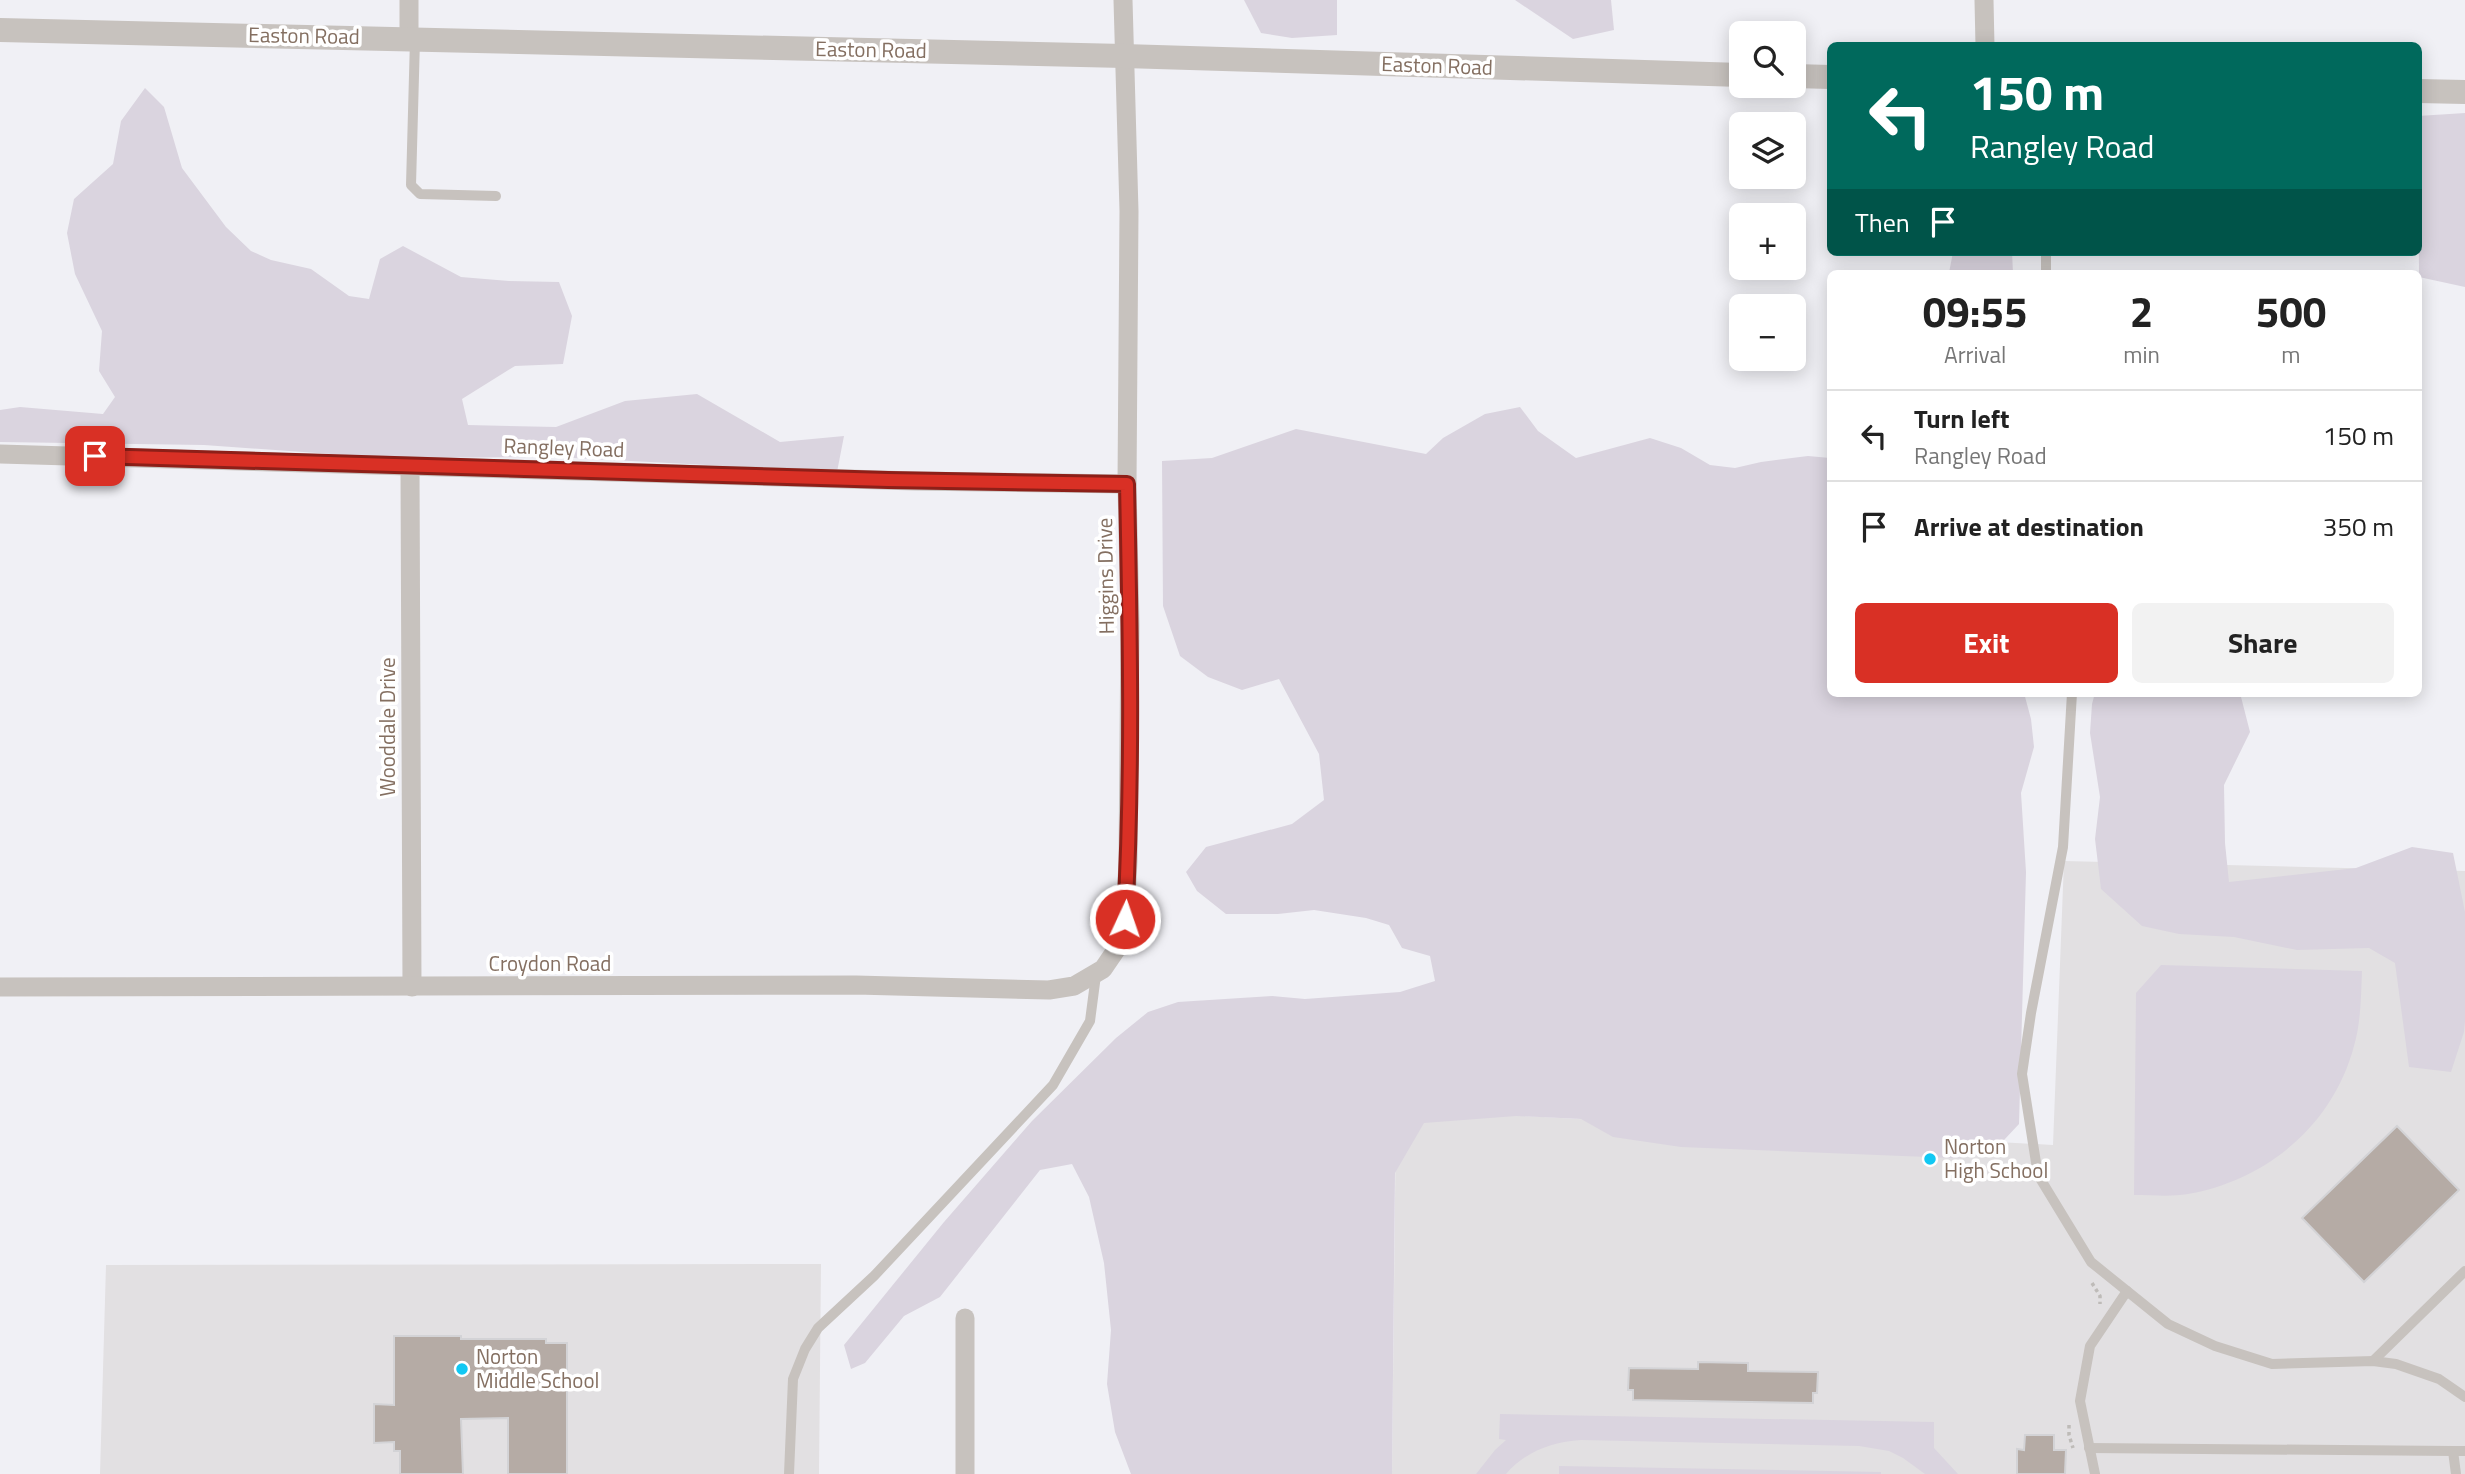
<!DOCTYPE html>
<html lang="en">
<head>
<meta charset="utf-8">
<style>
	body { margin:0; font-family:"Titillium Web",sans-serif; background:#f2f2f2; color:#222; height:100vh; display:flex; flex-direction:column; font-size:26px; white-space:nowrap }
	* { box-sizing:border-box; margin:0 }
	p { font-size:23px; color:#767676 }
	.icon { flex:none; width:38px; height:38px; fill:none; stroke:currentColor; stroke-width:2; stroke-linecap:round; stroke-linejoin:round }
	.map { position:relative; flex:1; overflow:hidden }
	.panel { position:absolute; left:1827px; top:270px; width:595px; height:427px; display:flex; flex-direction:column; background:#fff; border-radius:10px; box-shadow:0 4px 18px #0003 }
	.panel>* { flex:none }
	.banner { position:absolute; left:1827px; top:42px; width:595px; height:214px; border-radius:10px; box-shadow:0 4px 18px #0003; background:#00695c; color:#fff; overflow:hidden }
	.fabs { position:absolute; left:1729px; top:21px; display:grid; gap:14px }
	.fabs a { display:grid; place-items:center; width:77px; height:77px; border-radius:10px; background:#fff; box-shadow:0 4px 18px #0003; font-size:35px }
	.pin { position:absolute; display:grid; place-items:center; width:60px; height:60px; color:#fff; margin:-30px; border-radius:14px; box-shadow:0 4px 10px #0006 }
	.me { position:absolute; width:77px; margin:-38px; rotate:3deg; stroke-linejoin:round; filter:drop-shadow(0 0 5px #0008) }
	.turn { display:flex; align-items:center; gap:24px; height:147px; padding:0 28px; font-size:32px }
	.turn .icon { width:91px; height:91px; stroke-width:2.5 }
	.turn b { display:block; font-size:49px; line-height:60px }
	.then { display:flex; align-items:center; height:66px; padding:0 28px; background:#0003; gap:14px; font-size:26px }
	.eta { display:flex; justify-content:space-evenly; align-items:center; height:119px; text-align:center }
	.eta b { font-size:42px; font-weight:700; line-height:49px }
	.button { display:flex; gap:14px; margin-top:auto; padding:14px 28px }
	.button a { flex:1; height:80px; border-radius:10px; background:#d93025; color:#fff; font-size:28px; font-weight:700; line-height:80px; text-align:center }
	.button a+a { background:#f2f2f2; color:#222 }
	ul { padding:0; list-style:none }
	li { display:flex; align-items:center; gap:21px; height:91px; padding:0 28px; border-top:2px solid #e0e0e0 }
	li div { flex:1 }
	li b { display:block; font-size:26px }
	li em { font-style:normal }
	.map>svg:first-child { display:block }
</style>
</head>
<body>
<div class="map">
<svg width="2465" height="1474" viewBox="0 0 2465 1474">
	<rect width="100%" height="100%" fill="#f0f0f5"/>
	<g fill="#e2e0e2">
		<path d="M2064,861L2465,871V1474H1392L1396,1109L2053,1145Z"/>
		<path d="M821,1264L819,1474H100L106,1265Z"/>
	</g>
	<g fill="#dad4df">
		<path d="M1244,0H1337V35L1292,38L1261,33Z"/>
		<path d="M1515,0H1611L1614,30L1573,39Z"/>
		<path d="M145,88L164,107L182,168L226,227L251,251L271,260L311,269L349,296L369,299L380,259L403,246L461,277L509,281L559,282L572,316L563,364L515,366L462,399L468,425L556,427L625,401L697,394L780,442L844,436L837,472L555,457L388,458L204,445L0,442V410L20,407L103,414L115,397L99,371L102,331L75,274L67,233L74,199L113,164L121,121Z"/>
		<path d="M2465,113V287L2419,277L2418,116Z"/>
		<path d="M1953,252H2012L2013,273H1949Z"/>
		<path d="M1520,407L1538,431L1576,458L1650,438L1681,448L1710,465L1735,468L1761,462L1808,456L1830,458V693H2024L2031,719L2034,747L2021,793L2026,872L2019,1124L1990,1155L1952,1158L1681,1147L1613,1137L1581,1119L1516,1116L1424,1123L1395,1173L1392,1474H1131L1115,1432L1107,1384L1111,1330L1104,1263L1089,1197L1072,1164L1040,1170L940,1297L904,1316L865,1363L851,1369L844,1345L944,1222L1032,1121L1116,1038L1148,1012L1178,1002L1272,996L1305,999L1400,992L1435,981L1430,956L1402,948L1389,925L1366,918L1314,910L1278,914H1226L1197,891L1186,872L1206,847L1292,824L1324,800L1319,754L1279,679L1242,690L1208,677L1180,656L1163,606L1162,461L1212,458L1296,429L1426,454L1443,438L1485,414Z"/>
		<path d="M2095,693H2240L2250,732L2224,785L2225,843L2229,882L2356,868L2412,847L2453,853L2465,912V1021L2464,1032L2451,1072L2409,1067L2395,963L2369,948L2297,950L2234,937L2179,934L2142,926L2101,889L2095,839L2100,797L2090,733L2092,704Z"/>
		<path d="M2161,965L2362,971C2361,996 2361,1022 2354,1046C2333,1125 2267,1180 2188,1194C2171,1197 2152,1195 2134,1195L2136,993Z"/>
		<path d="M1500,1414L1934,1422V1448L1958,1474H1925L1903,1458L1889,1451L1859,1446L1581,1440C1552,1442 1526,1451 1506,1474H1476L1495,1450L1506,1440L1499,1439Z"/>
		<path d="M1559,1466L1881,1472V1474H1559Z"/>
	</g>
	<g fill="#b5aba5" stroke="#d3d3d6" stroke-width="2">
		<path d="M2397,1126L2459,1190L2364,1282L2302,1218Z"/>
		<path d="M394,1336H461V1339H546V1343H567V1474H508V1418L461,1419L463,1474H400V1451H394V1442L374,1443V1404L394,1405Z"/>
		<path d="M1698,1362L1748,1363V1371L1818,1372L1817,1393H1813V1403L1633,1400V1390H1628L1629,1368L1698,1369Z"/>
		<path d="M2025,1435H2054V1450H2066L2065,1474H2017V1449L2024,1450Z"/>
	</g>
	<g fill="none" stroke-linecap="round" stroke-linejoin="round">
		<g stroke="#bebbb8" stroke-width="3.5" stroke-dasharray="3.5 3.5" stroke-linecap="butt">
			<path d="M2092,1283L2100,1296V1304"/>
			<path d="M2069,1425V1435L2073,1448"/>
		</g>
		<g stroke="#c7c2be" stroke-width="10">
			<path d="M415,39L411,185L420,194L496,196"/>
			<path d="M2046,273V252"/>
			<path d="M2072,693L2063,847L2031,1013L2022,1074L2038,1175L2091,1262L2168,1324L2215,1346L2272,1364L2373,1361L2396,1364L2439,1379L2465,1397"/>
			<path d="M2373,1361L2465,1271"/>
			<path d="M2089,1448L2453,1451"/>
			<path d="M789,1474L793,1379L805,1349L818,1328L874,1276L1053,1085L1090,1021L1096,975"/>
			<path d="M2095,1474L2080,1401L2090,1346L2127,1291"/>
			<path d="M2456,1474L2453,1451H2465"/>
		</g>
		<g stroke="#c7c2be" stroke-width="19">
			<path d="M1984,0L1985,46"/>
			<path d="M409,39V0"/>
			<path d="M0,454L915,481L1127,484"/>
			<path d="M410,467L412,987"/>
			<path d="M0,987L856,985L1049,990L1074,986L1103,969L1118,947L1125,919L1128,861L1130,625L1127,484L1129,211L1123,0"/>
			<path d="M965,1474V1318"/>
		</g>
		<g stroke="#c7c2be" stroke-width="24">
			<path d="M0,30L1124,56L1741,75"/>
			<path d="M1794,76L1830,77"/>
			<path d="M2418,91L2465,92"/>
		</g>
	</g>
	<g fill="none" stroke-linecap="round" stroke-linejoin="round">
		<defs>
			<path id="route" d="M95,456L888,480L1127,484C1130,629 1133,774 1125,919"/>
		</defs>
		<use href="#route" stroke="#8d1f18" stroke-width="18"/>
		<use href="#route" stroke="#d93025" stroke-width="12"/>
	</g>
	<g fill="#11c8f3" stroke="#fff" stroke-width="2.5">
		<circle cx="1930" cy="1159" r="7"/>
		<circle cx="462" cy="1369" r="7"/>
	</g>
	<g text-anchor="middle" stroke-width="7" stroke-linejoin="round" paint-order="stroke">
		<g font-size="21" fill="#846f61" stroke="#fff">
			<text transform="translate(304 36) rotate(1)" y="7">Easton Road</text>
			<text transform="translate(871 50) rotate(1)" y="7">Easton Road</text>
			<text transform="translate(1437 66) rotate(2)" y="7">Easton Road</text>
			<text transform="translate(564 448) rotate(2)" y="7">Rangley Road</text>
			<text transform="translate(1106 576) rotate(-91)" y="7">Higgins Drive</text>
			<text transform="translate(388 727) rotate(-90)" y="7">Wooddale Drive</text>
			<text x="550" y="971">Croydon Road</text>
		</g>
		<g font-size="21" fill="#846f61" stroke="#fff" text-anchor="start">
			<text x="1944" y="1154">Norton<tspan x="1944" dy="24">High School</tspan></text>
			<text x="476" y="1364">Norton<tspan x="476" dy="24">Middle School</tspan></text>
		</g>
	</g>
</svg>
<div class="fabs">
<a><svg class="icon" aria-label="search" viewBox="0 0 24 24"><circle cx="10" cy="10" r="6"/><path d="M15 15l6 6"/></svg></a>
<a><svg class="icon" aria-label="layers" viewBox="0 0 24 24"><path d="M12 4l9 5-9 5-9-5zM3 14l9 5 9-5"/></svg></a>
<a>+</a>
<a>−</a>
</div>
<div class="pin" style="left:95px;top:456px;background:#d93025"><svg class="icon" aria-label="arrive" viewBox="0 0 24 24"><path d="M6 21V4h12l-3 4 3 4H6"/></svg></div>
<svg class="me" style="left:1125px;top:919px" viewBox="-20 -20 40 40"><circle r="17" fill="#d93025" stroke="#fff" stroke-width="3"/><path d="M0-11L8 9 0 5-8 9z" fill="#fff"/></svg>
<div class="banner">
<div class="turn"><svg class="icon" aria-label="left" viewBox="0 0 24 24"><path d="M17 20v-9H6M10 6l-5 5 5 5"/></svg><div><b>150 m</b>Rangley Road</div></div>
<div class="then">Then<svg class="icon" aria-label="arrive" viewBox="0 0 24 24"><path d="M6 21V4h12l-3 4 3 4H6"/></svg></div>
</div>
<section class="panel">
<div class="eta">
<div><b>09:55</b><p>Arrival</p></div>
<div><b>2</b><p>min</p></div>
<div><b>500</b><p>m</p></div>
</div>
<ul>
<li><svg class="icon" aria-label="left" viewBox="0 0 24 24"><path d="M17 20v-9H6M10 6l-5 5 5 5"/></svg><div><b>Turn left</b><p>Rangley Road</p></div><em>150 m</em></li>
<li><svg class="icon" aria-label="arrive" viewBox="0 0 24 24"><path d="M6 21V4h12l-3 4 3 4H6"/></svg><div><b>Arrive at destination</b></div><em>350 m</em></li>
</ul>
<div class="button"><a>Exit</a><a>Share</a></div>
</section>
</div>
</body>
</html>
